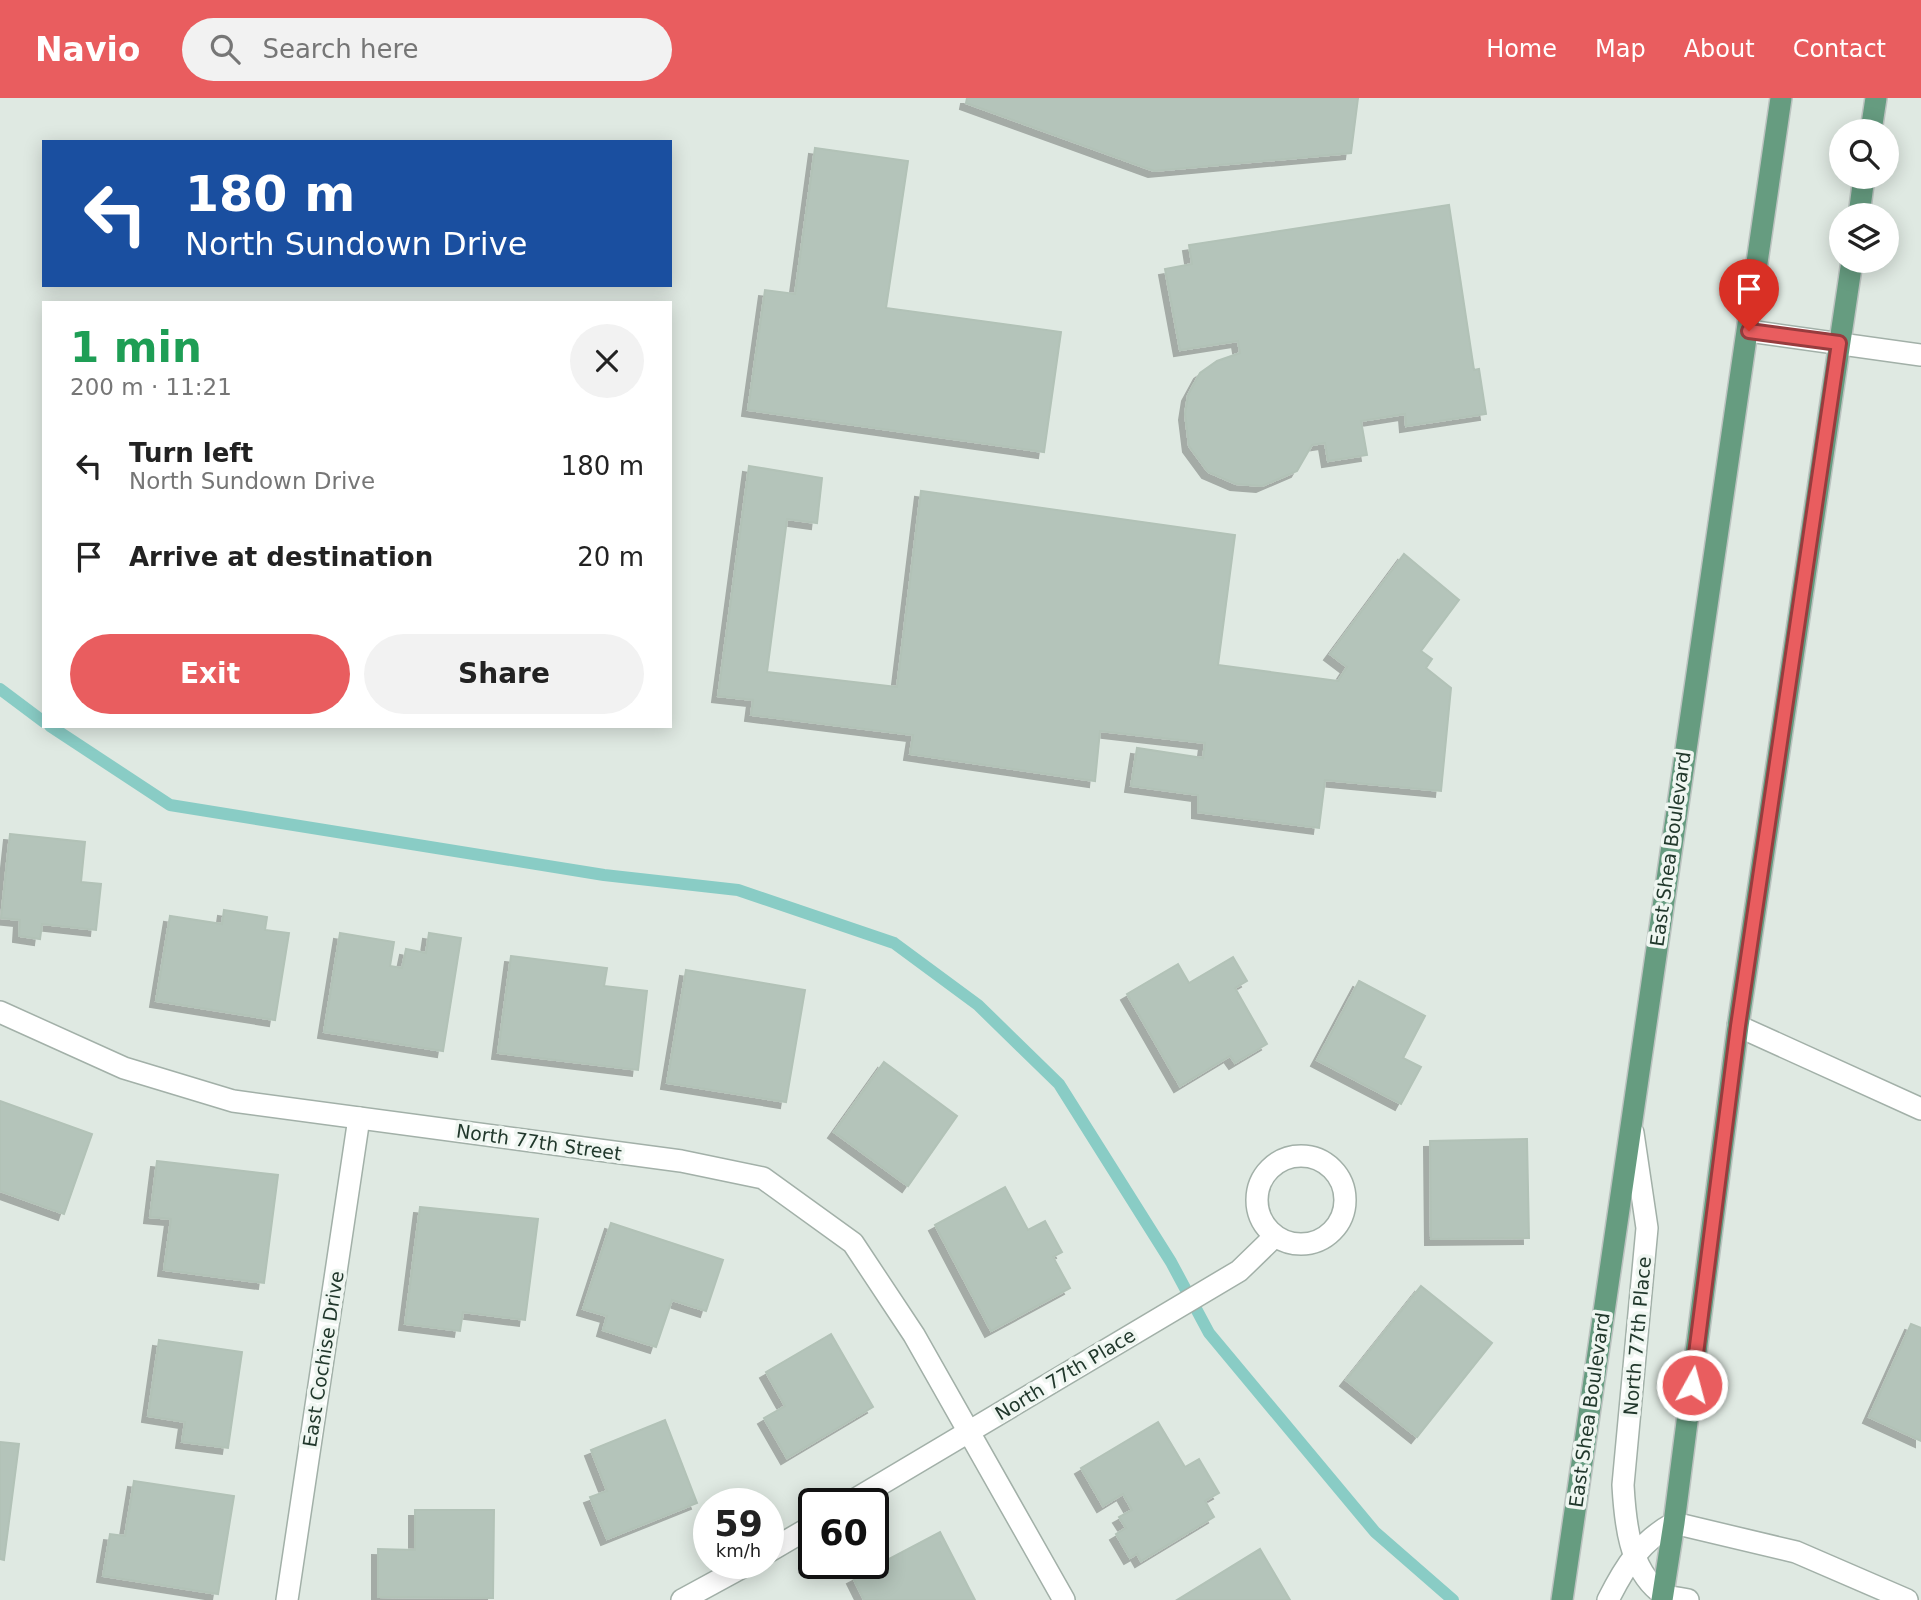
<!DOCTYPE html>
<html lang="en">
<head>
<meta charset="utf-8">
<style>
	body { margin:0; font-family:"DejaVu Sans",sans-serif; background:#f2f2f2; color:#222; height:100vh; display:flex; flex-direction:column; font-size:26px; white-space:nowrap }
	* { box-sizing:border-box; margin:0 }
	p { font-size:23px; color:#767676 }
	.icon { flex:none; width:38px; height:38px; fill:none; stroke:currentColor; stroke-width:2; stroke-linecap:round; stroke-linejoin:round }
	.map { position:relative; flex:1; overflow:hidden }
	.side { position:absolute; left:42px; top:203px; width:630px; height:427px; display:flex; flex-direction:column; background:#fff; border-radius:0px; box-shadow:0 4px 18px #0003 }
	.side>* { flex:none }
	.guide { position:absolute; left:42px; top:42px; width:630px; height:147px; border-radius:0px; box-shadow:0 4px 18px #0003; background:#1a4fa0; color:#fff; overflow:hidden }
	.tools { position:absolute; left:1829px; top:21px; display:grid; gap:14px }
	.tools a { display:grid; place-items:center; width:70px; height:70px; border-radius:50%; background:#fff; box-shadow:0 4px 18px #0003; font-size:35px }
	.speed { position:absolute; left:693px; top:1390px; display:flex; gap:14px; font-size:35px; font-weight:700; text-align:center }
	.speed>* { display:grid; place-content:center; width:91px; height:91px; border-radius:50%; background:#fff; box-shadow:0 4px 18px #0003; line-height:1 }
	.speed small { font-size:18px; font-weight:400 }
	.speed .limit { border:4px solid #111; border-radius:10px; background:#fff; color:#111 }
	.pin { position:absolute; display:grid; place-items:center; width:60px; height:60px; color:#fff; margin:-72px -30px; border-radius:50% 50% 50% 0; rotate:-45deg; box-shadow:0 0 7px #0007 }
	.pin .icon { rotate:45deg }
	.me { position:absolute; width:77px; margin:-38px; rotate:7deg; stroke-linejoin:round; filter:drop-shadow(0 0 5px #0008) }
	.turn { display:flex; align-items:center; gap:24px; height:147px; padding:0 28px; font-size:32px }
	.turn .icon { width:91px; height:91px; stroke-width:2.5 }
	.turn b { display:block; font-size:49px; line-height:60px }
	.round { display:grid; place-items:center; flex:none; width:74px; height:74px; border-radius:37px; background:#f2f2f2 }
	.headline { display:flex; align-items:center; justify-content:space-between; height:119px; padding:0 28px }
	h1 { font-size:42px; font-weight:800; line-height:52px; color:#1e9e55 }
	.button { display:flex; gap:14px; margin-top:auto; padding:14px 28px }
	.button a { flex:1; height:80px; border-radius:42px; background:#e95d5f; color:#fff; font-size:28px; font-weight:800; line-height:80px; text-align:center }
	.button a+a { background:#f2f2f2; color:#222 }
	ul { padding:0; list-style:none }
	li { display:flex; align-items:center; gap:21px; height:91px; padding:0 28px }
	li div { flex:1 }
	li b { display:block; font-size:26px }
	li em { font-style:normal }
	header { display:flex; align-items:center; gap:42px; box-sizing:border-box; height:98px; padding:0 35px; background:#e95d5f; color:#fff }
	header strong { font-size:33px }
	nav { display:flex; gap:38px; margin-inline-start:auto; font-size:24px }
	.search { width:490px; height:63px; background:#f2f2f2; display:flex; align-items:center; gap:18px; box-sizing:border-box; padding:0 24px; border-radius:38px; color:#767676; font-size:26px }
	.map>svg:first-child { display:block }
</style>
</head>
<body>
<header>
<strong>Navio</strong>
<div class="search"><svg class="icon" aria-label="search" viewBox="0 0 24 24"><circle cx="10" cy="10" r="6"/><path d="M15 15l6 6"/></svg>Search here</div>
<nav><a>Home</a><a>Map</a><a>About</a><a>Contact</a></nav>
</header>
<div class="map">
<svg width="1921" height="1502" viewBox="0 0 1921 1502">
	<defs>
		<filter id="shadow"><feDropShadow dx="-6" dy="6" stdDeviation="0" flood-color="#0004"/></filter>
	</defs>
	<rect width="100%" height="100%" fill="#dfe9e2"/>
	<g fill="none" stroke-linecap="round" stroke-linejoin="round">
		<g stroke="#89ccc5" stroke-width="12">
			<path d="M0,591L44,624"/>
			<path d="M50,628L170,707L604,777L738,792L894,845L978,907L1059,986L1171,1164L1209,1235L1375,1434L1453,1502"/>
		</g>
	</g>
	<g fill="#b4c4ba" stroke="#b2c2b7" stroke-width="2" filter="url(#shadow)">
		<path d="M967,0H1358L1351,55L1154,73L966,5Z"/>
		<path d="M815,50L908,63L886,210L1061,234L1044,354L748,312L765,192L795,196Z"/>
		<path d="M1449,107L1474,272L1479,271L1486,316L1406,328L1405,316L1361,323L1367,357L1328,363L1325,345L1312,347L1297,373L1262,388L1236,386L1208,374L1189,348L1185,316L1188,297L1200,275L1217,263L1240,255L1238,243L1180,252L1165,171L1192,166L1189,147Z"/>
		<path d="M749,368L822,380L817,425L787,421L767,574L897,589L921,393L1235,437L1218,567L1338,583L1347,569L1330,556L1404,456L1459,502L1421,553L1432,561L1426,570L1451,590L1441,693L1325,682L1319,730L1198,714V697L1131,688L1137,650L1203,660L1205,645L1100,633L1095,683L910,656L913,637L751,617L753,602L718,598Z"/>
		<path d="M10,736L85,744L81,784L101,786L96,832L42,826L40,841L19,838L20,822L1,820Z"/>
		<path d="M224,812L267,819L265,832L289,835L275,922L156,903L170,818L222,826Z"/>
		<path d="M340,835L394,844L390,868L402,870L406,851L426,855L429,835L461,840L443,953L324,934Z"/>
		<path d="M511,858L607,870L604,888L647,893L638,972L498,955Z"/>
		<path d="M1233,859L1247,883L1235,890L1267,946L1235,965L1230,958L1180,988L1127,896L1178,866L1189,885Z"/>
		<path d="M686,872L805,892L786,1004L667,985Z"/>
		<path d="M1359,883L1425,918L1403,960L1421,969L1401,1006L1317,962Z"/>
		<path d="M884,964L957,1018L908,1088L834,1034Z"/>
		<path d="M0,1003L92,1036L64,1116L0,1093Z"/>
		<path d="M1527,1041L1529,1140L1431,1141L1430,1043Z"/>
		<path d="M157,1063L278,1077L264,1185L164,1172L171,1121L150,1119Z"/>
		<path d="M1005,1089L1028,1132L1045,1123L1062,1154L1053,1159L1070,1190L991,1233L935,1127Z"/>
		<path d="M420,1109L538,1121L525,1222L463,1214L460,1233L405,1226Z"/>
		<path d="M611,1125L723,1162L706,1213L672,1202L656,1249L603,1232L607,1218L583,1211Z"/>
		<path d="M1421,1188L1492,1245L1417,1339L1346,1282Z"/>
		<path d="M1911,1226L1921,1230V1343L1869,1319Z"/>
		<path d="M831,1236L873,1309L787,1360L764,1320L785,1308L766,1274Z"/>
		<path d="M159,1242L242,1254L228,1350L182,1344L185,1324L148,1318Z"/>
		<path d="M665,1322L697,1405L607,1441L590,1399L607,1393L591,1352Z"/>
		<path d="M1158,1324L1185,1369L1199,1361L1219,1395L1205,1403L1214,1419L1141,1463L1137,1456L1130,1460L1116,1436L1126,1430L1119,1419L1132,1412L1123,1396L1103,1408L1081,1370Z"/>
		<path d="M0,1344L19,1346L4,1462L0,1461Z"/>
		<path d="M134,1383L234,1398L218,1496L103,1478L110,1436L125,1438Z"/>
		<path d="M415,1412H494L493,1500L378,1499V1451L415,1452Z"/>
		<path d="M940,1434L975,1502H864L853,1480Z"/>
		<path d="M1260,1451L1290,1502H1177Z"/>
	</g>
	<g fill="none" stroke-linecap="round" stroke-linejoin="round">
		<defs>
			<path id="lane" d="M1738,928L1921,1011"/>
			<g id="street">
				<path d="M1749,233L1921,257"/>
				<path d="M0,914L124,970L233,1003L681,1063L763,1080L853,1145L914,1237L1064,1502"/>
				<path d="M1633,1035L1647,1130L1623,1387C1625,1423 1629,1471 1661,1495C1667,1500 1680,1500 1688,1502"/>
				<circle cx="1301" cy="1102" r="44"/>
				<path d="M849,1405L1239,1173L1274,1139"/>
				<path d="M768,1454L814,1427"/>
				<path d="M287,1502L359,1020"/>
				<path d="M682,1502L750,1465"/>
				<path d="M1608,1502C1625,1468 1641,1443 1674,1425L1796,1454L1907,1502"/>
			</g>
			<g id="primary">
				<path d="M1871,33L1876,0"/>
				<path d="M1859,117L1864,79"/>
				<path d="M1562,1502L1781,0"/>
				<path d="M1662,1502L1674,1425L1738,928L1852,163"/>
			</g>
		</defs>
		<use href="#lane" stroke="#a2b0a8" stroke-width="24"/>
		<use href="#street" stroke="#a2b0a8" stroke-width="24"/>
		<use href="#primary" stroke="#bcc3c0" stroke-width="24"/>
		<use href="#lane" stroke="#fff" stroke-width="21"/>
		<use href="#street" stroke="#fff" stroke-width="21"/>
		<use href="#primary" stroke="#669c80" stroke-width="21"/>
	</g>
	<g fill="none" stroke-linecap="round" stroke-linejoin="round">
		<defs>
			<path id="route" d="M1692,1287L1738,928L1839,245L1749,233"/>
		</defs>
		<use href="#route" stroke="#973c3e" stroke-width="18"/>
		<use href="#route" stroke="#e95d5f" stroke-width="12"/>
	</g>
	<g text-anchor="middle" stroke-width="7" stroke-linejoin="round" paint-order="stroke">
		<g font-size="19" fill="#21382c" stroke="#eff6f1">
			<text transform="translate(1670 751) rotate(-82)" y="7">East Shea Boulevard</text>
			<text transform="translate(539 1044) rotate(8)" y="7">North 77th Street</text>
			<text transform="translate(1637 1238) rotate(-85)" y="7">North 77th Place</text>
			<text transform="translate(323 1261) rotate(-81)" y="7">East Cochise Drive</text>
			<text transform="translate(1065 1276) rotate(-31)" y="7">North 77th Place</text>
			<text transform="translate(1589 1312) rotate(-82)" y="7">East Shea Boulevard</text>
		</g>
	</g>
</svg>
<div class="tools">
<a><svg class="icon" aria-label="search" viewBox="0 0 24 24"><circle cx="10" cy="10" r="6"/><path d="M15 15l6 6"/></svg></a>
<a><svg class="icon" aria-label="layers" viewBox="0 0 24 24"><path d="M12 4l9 5-9 5-9-5zM3 14l9 5 9-5"/></svg></a>
</div>
<div class="speed"><div>59<small>km/h</small></div><div class="limit">60</div></div>
<div class="pin" style="left:1749px;top:233px;background:#d93025"><svg class="icon" aria-label="arrive" viewBox="0 0 24 24"><path d="M6 21V4h12l-3 4 3 4H6"/></svg></div>
<svg class="me" style="left:1692px;top:1287px" viewBox="-20 -20 40 40"><circle r="17" fill="#e95d5f" stroke="#fff" stroke-width="3"/><path d="M0-11L8 9 0 5-8 9z" fill="#fff"/></svg>
<div class="guide">
<div class="turn"><svg class="icon" aria-label="left" viewBox="0 0 24 24"><path d="M17 20v-9H6M10 6l-5 5 5 5"/></svg><div><b>180 m</b>North Sundown Drive</div></div>
</div>
<section class="side">
<div class="headline"><div><h1>1 min</h1><p>200 m · 11:21</p></div><a class="round"><svg class="icon" aria-label="close" viewBox="0 0 24 24"><path d="M6 6l12 12M18 6L6 18"/></svg></a></div>
<ul>
<li><svg class="icon" aria-label="left" viewBox="0 0 24 24"><path d="M17 20v-9H6M10 6l-5 5 5 5"/></svg><div><b>Turn left</b><p>North Sundown Drive</p></div><em>180 m</em></li>
<li><svg class="icon" aria-label="arrive" viewBox="0 0 24 24"><path d="M6 21V4h12l-3 4 3 4H6"/></svg><div><b>Arrive at destination</b></div><em>20 m</em></li>
</ul>
<div class="button"><a>Exit</a><a>Share</a></div>
</section>
</div>
</body>
</html>
